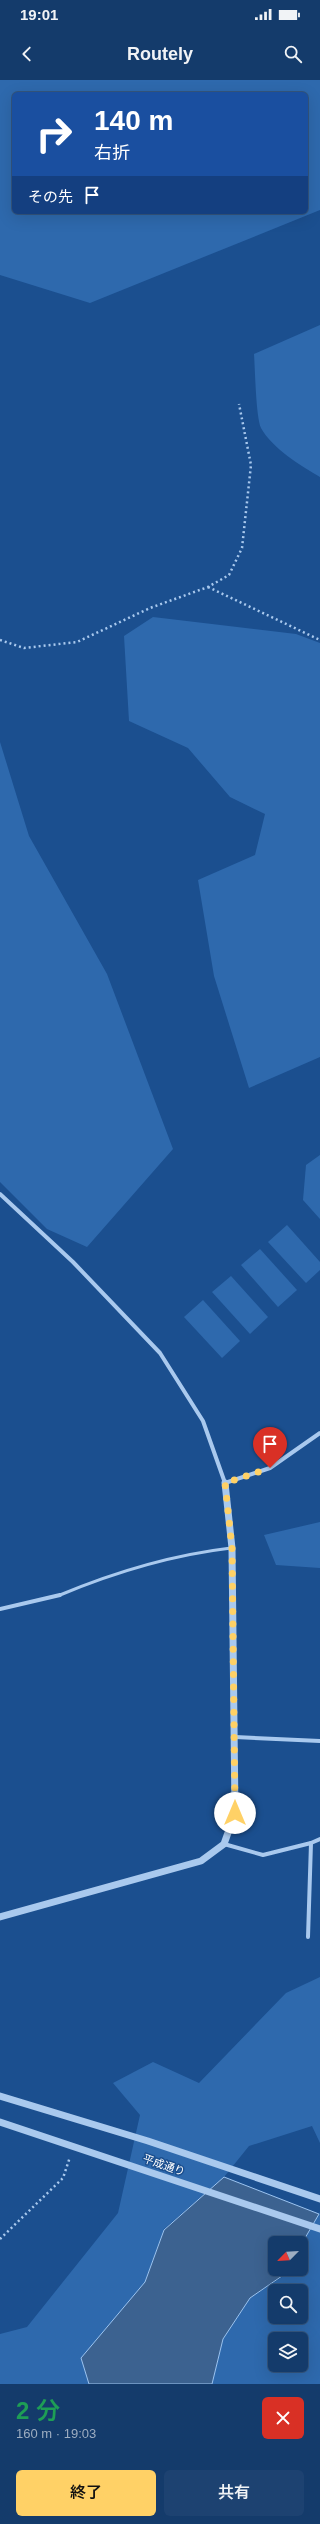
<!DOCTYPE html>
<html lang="ja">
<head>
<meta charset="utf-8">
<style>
	body { margin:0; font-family:Helvetica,"Noto Sans JP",sans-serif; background:#1d4271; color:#f1f3f6; height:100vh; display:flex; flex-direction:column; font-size:15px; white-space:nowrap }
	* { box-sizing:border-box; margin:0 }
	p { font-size:13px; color:#9dadc1 }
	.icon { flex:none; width:22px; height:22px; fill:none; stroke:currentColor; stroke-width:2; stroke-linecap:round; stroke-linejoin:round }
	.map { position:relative; height:2304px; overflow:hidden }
	.drawer { display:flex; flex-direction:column; background:#143b6b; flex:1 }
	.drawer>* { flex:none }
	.hud { position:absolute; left:12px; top:12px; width:296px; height:122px; border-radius:6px; box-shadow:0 4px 16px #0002,0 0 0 1px #33557e; background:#1a4fa0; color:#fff; overflow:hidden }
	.needle { width:26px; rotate:246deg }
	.controls { position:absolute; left:268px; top:2156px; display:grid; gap:8px }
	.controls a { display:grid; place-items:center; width:40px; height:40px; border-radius:6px; background:#143b6b; box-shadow:0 4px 16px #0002,0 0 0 1px #33557e; font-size:20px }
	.pin { position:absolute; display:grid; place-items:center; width:34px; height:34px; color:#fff; margin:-41px -17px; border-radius:50% 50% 50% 0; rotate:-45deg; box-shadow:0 0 4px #0007 }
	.pin .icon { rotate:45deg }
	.me { position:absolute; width:44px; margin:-22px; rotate:0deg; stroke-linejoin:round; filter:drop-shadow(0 0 3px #0008) }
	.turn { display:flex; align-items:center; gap:14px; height:84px; padding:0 16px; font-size:18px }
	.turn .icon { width:52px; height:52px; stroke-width:2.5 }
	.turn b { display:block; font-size:28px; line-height:34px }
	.then { display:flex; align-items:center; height:38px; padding:0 16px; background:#0003; gap:8px; font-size:15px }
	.round { display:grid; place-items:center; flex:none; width:42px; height:42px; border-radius:6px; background:#1d4271 }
	.headline { display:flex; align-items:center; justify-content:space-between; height:68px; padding:0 16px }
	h1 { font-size:24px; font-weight:600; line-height:30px; color:#1e9e55 }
	.cta { display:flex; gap:8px; margin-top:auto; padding:8px 16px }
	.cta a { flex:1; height:46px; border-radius:6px; background:#ffd166; color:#111; font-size:16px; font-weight:600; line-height:46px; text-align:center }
	.cta a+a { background:#1d4271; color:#f1f3f6 }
	.status { display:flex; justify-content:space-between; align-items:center; height:28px; padding:0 20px; background:#143b6b; direction:ltr }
	.status svg { height:11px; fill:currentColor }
	header { display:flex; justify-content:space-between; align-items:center; height:52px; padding:0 16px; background:#143b6b; font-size:18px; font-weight:600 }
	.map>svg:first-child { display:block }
</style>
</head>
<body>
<div class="status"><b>19:01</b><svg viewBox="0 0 49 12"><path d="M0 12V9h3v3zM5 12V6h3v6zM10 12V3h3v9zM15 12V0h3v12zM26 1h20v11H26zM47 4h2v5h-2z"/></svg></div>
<header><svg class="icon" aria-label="back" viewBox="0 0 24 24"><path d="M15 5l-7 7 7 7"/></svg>Routely<svg class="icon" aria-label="search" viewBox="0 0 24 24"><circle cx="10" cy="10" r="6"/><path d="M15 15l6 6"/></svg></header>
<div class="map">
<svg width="320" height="2304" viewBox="0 0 320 2304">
	<rect width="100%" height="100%" fill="#1b4f8f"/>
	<g fill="#2e69ad" fill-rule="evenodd">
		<path d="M0,0H320V130L90,223L0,195ZM14,14H306V132H14Z"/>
		<path d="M320,245V397C301,386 272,368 261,348C256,337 255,289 254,274Z"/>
		<path d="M153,537L296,554L320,563V977L249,1008L214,896L198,800L255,775L265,734L230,717L188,668L129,641L124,556Z"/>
		<path d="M0,662L29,756L107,894L173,1069L87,1167L47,1149L0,1102Z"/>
		<path d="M320,1075V1139L303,1120L306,1085Z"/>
		<path d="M287,1145L320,1182V1190L306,1203L268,1162Z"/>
		<path d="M260,1169L297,1210L278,1227L241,1185Z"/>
		<path d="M231,1196L268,1237L250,1254L212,1212Z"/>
		<path d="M203,1220L240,1261L222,1278L184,1237Z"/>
		<path d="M320,1442V1488L276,1485L264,1455Z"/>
		<path d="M320,1897V2063L312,2046L249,2066L224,2097L164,2149L145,2202L82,2278L89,2304H0V2254L27,2247L118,2133L140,2035L113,2003L153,1982L199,2003L286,1913Z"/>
		<path d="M320,2132V2304H212L223,2259L250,2218L282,2197L287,2189H301V2165ZM275,2211H301V2237H275ZM275,2259H301V2285H275Z"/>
	</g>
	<path fill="#3c6290" stroke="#9cc4f0" d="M224,2097L319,2134L301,2165L275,2163V2189H287L282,2196L250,2218L223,2259L212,2304H89L81,2278L145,2202L164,2150Z"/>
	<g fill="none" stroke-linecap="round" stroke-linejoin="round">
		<g stroke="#a9c9ee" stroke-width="2.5" stroke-dasharray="2 3" stroke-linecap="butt">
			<path d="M208,507L320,560"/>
			<path d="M0,560L24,568L77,562L150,528L208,507L229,495L242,468L251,385L239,324"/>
			<path d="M0,2159L63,2098L70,2077"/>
		</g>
		<path stroke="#a9c9ee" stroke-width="3" d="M60,1515C115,1492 172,1475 231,1468"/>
		<g stroke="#a9c9ee" stroke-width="4">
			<path d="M0,1114L73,1182L160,1273L203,1341L225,1403L270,1388L320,1353"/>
			<path d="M0,1529L60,1515"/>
			<path d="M235,1657L320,1661"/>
			<path d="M224,1764L263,1775L311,1763L320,1759"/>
			<path d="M308,1857L311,1763"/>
		</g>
		<g stroke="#a9c9ee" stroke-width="7">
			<path d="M0,1837L201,1781L224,1764L235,1733L232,1468L225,1403"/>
			<path d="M0,2016L148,2061L320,2119"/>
			<path d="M0,2042L320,2149"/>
		</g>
	</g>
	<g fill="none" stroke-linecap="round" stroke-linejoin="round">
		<path stroke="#ffd166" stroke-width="7" stroke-dasharray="0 12.6" d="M235,1733L232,1468L225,1403L270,1388"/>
	</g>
	<g text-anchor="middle" stroke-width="3" stroke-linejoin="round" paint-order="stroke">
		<g font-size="11" fill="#fff" stroke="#1b4f8f">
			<text transform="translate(164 2085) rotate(19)" y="4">平成通り</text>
		</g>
	</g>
</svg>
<div class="controls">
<a><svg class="needle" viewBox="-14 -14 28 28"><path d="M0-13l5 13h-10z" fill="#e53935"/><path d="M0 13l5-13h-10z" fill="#9dadc1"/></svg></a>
<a><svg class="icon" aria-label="search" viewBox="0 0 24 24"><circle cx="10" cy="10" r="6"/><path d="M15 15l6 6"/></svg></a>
<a><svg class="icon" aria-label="layers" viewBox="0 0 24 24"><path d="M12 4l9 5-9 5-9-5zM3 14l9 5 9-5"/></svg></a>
</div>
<div class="pin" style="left:270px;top:1388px;background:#d93025"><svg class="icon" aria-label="arrive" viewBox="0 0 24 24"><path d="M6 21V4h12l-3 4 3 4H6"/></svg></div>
<svg class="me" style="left:235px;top:1733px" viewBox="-20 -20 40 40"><circle r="19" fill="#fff"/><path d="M0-13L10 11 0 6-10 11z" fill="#ffd166"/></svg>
<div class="hud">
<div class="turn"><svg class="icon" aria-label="right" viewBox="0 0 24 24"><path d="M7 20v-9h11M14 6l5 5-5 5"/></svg><div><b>140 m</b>右折</div></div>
<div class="then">その先<svg class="icon" aria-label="arrive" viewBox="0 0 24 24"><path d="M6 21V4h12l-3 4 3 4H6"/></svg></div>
</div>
</div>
<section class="drawer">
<div class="headline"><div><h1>2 分</h1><p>160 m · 19:03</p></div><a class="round" style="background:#d93025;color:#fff"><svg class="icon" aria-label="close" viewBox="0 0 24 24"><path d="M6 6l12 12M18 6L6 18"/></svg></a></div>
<div class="cta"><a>終了</a><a>共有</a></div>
</section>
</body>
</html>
